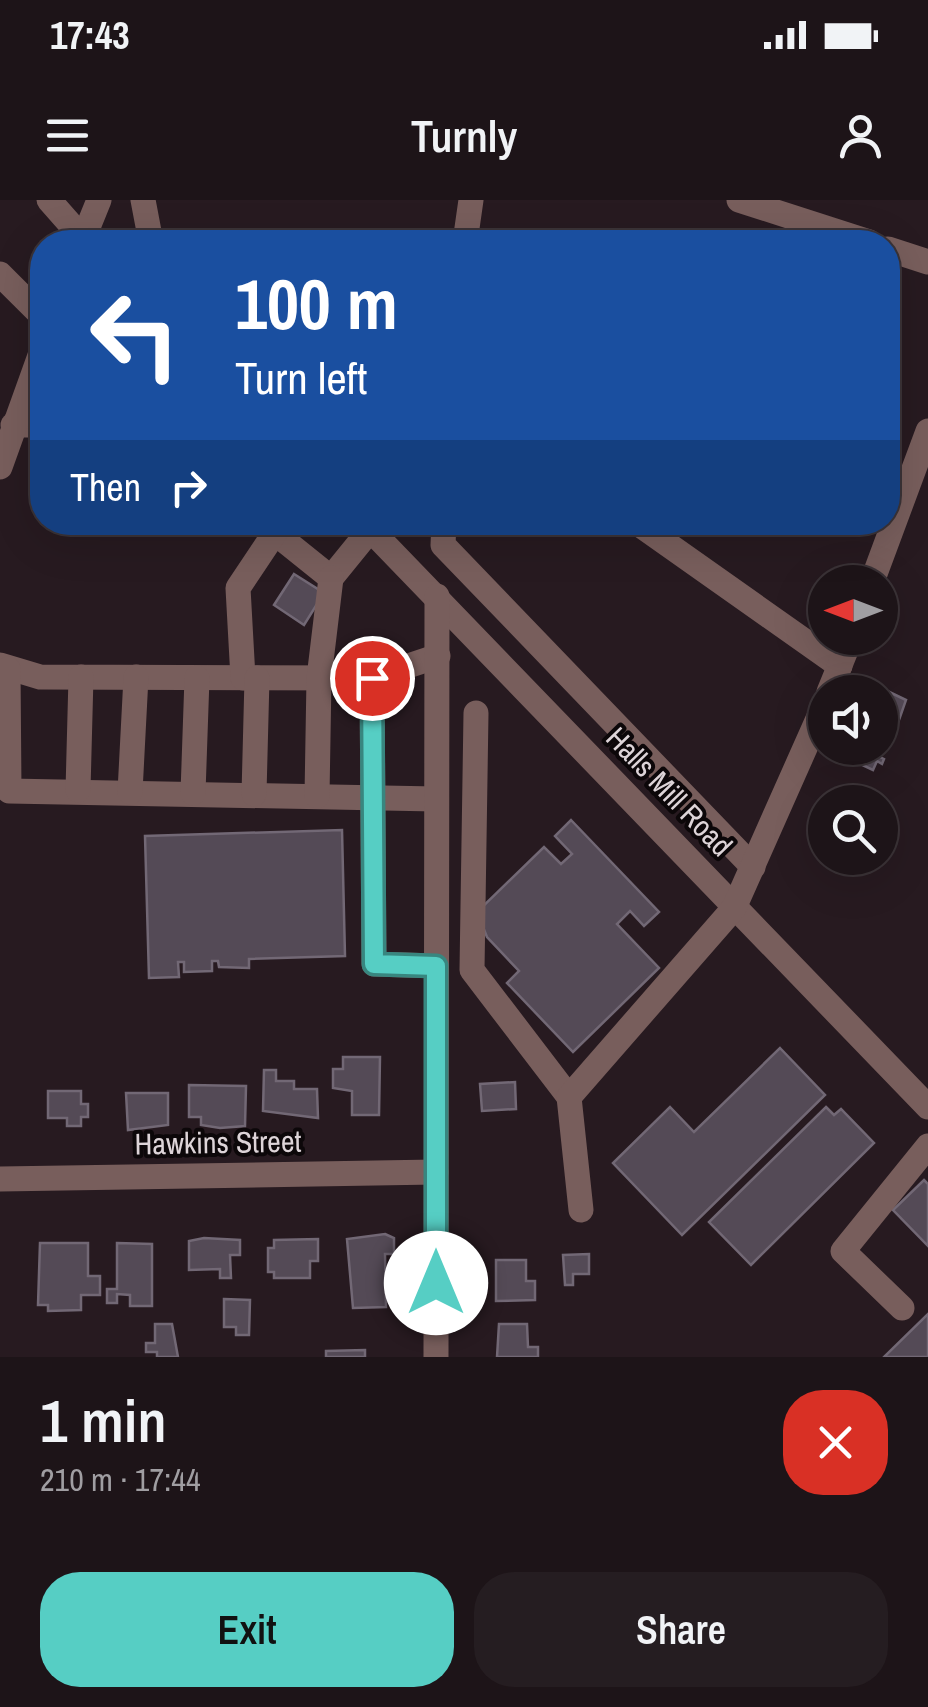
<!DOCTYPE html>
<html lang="en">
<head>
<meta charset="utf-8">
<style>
	body { margin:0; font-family:"Archivo Narrow",sans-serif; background:#251d21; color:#f1f3f6; height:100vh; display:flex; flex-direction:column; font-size:38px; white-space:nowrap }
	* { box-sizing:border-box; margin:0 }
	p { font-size:32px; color:#a09ea2 }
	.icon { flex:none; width:55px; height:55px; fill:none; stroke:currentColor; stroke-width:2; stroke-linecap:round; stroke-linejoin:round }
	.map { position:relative; height:1157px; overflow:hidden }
	.side { display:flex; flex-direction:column; background:#1d1418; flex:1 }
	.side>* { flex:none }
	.guide { position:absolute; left:30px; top:30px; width:870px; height:305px; border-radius:40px; box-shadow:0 10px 40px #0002,0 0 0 2px #3b3337; background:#1a4fa0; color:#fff; overflow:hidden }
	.needle { width:65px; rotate:270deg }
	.tools { position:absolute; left:808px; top:365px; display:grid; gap:20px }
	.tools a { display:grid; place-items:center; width:90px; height:90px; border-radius:50%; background:#1d1418; box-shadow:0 10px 40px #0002,0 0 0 2px #3b3337; font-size:50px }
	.pin { position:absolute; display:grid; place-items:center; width:85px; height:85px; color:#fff; margin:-42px; border:5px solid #fff; border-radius:50%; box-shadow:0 2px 10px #0007 }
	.me { position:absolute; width:110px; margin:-55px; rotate:0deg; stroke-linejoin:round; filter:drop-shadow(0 0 8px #0008) }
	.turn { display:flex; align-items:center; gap:35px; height:210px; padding:0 40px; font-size:45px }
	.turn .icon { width:130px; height:130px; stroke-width:2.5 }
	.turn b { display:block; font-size:70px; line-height:85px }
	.then { display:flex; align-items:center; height:95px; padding:0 40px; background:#0003; gap:20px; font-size:38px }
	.round { display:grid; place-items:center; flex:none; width:105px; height:105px; border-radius:40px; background:#251d21 }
	.overview { display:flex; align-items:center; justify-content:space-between; height:170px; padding:0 40px }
	h1 { font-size:60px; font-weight:600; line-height:75px }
	.action { display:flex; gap:20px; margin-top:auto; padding:20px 40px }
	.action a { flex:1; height:115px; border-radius:40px; background:#56cec4; color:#111; font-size:40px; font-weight:600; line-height:115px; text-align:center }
	.action a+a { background:#251d21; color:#f1f3f6 }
	.status { display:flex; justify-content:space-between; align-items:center; height:70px; padding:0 50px; background:#1d1418; direction:ltr }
	.status svg { height:28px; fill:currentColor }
	header { display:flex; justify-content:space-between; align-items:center; height:130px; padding:0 40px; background:#1d1418; font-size:45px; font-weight:600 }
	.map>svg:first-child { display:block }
</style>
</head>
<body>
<div class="status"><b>17:43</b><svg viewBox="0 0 49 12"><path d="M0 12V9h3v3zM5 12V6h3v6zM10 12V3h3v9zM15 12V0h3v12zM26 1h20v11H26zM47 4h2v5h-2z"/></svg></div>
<header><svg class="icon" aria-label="menu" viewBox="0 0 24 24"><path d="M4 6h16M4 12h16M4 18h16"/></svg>Turnly<svg class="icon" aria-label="person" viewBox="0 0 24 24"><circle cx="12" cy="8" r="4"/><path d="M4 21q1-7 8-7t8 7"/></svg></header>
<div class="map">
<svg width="928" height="1157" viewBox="0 0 928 1157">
	<rect width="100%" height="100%" fill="#271a20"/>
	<g fill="#544a56" stroke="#726875" stroke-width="2.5">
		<path d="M294,374L324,393L304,425L274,405Z"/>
		<path d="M881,488L906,500L891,543L885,541L878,556L884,559L882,564L877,561L873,570L826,548H880Z"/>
		<path d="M571,620L659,712L644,726L630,711L617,724L659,768L573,852L507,783L519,771L487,737L477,712L544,647L561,664L572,654L555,636Z"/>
		<path d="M342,630L345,756L249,759V768L219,767L218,761H212V771L184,772V762H178L179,777L149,778L145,636Z"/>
		<path d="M780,848L825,895L682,1035L613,963L670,907L694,932Z"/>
		<path d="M343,857H380L379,915H352V891L333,888V869H343Z"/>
		<path d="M264,870H276V881H294V889H317L318,918L263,911Z"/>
		<path d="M515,882L516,909L482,911L480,884Z"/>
		<path d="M189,885L246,886L245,926L220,928L201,925V917H189Z"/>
		<path d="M48,891H81V904H88V917H81V926H67V918H48Z"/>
		<path d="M126,893H168V925L128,930Z"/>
		<path d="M826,907L834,915L841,909L874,943L751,1065L709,1022Z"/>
		<path d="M924,980L928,984V1046L893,1010Z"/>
		<path d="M385,1034L394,1038V1054H385L386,1107L353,1108L347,1039Z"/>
		<path d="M204,1038L240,1040V1055H230L231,1078H220V1069L189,1070V1041Z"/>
		<path d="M318,1039V1061H310V1078H274V1072H268V1048H274V1040Z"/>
		<path d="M40,1043H88V1076H100V1095H81V1110L48,1111V1105H38Z"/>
		<path d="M117,1043L152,1044V1106H130V1095L117,1094V1103H107V1089H117Z"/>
		<path d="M589,1054V1074H573V1085H565L563,1055Z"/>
		<path d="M496,1060H526V1081H535V1100L496,1101Z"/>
		<path d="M224,1099L250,1100L249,1135H236V1127H224Z"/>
		<path d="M928,1114V1157H884Z"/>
		<path d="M155,1124H172L178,1157H157V1152H146V1143H155Z"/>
		<path d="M499,1124H527L528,1147H538V1157H497Z"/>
		<path d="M365,1150V1157H326V1151Z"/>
	</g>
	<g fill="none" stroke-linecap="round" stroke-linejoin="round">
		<g stroke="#785e5c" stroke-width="25">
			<path d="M49,0L86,42"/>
			<path d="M143,0L151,42"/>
			<path d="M739,0L869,42"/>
			<path d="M82,42L99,0"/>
			<path d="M465,42L471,0"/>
			<path d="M888,49L928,62"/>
			<path d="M0,74L42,116"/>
			<path d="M13,225H42"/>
			<path d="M0,267L42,150"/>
			<path d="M363,322L928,907"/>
			<path d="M444,322L443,345L753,667"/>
			<path d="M636,322L840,466"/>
			<path d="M275,333L331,378L370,330"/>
			<path d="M872,382L928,231"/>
			<path d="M0,465L40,477L372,478L438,456"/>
			<path d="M8,469L9,591L436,599"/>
			<path d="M243,478L238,388L282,322"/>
			<path d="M372,478L374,764L436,766"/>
			<path d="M829,492L851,438"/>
			<path d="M476,513L472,770L569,897"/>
			<path d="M78,590L81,477"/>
			<path d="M130,592L136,477"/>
			<path d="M193,593L197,478"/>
			<path d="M254,594L257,478"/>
			<path d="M317,596L319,478L331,378"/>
			<path d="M0,979L436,972"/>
			<path d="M581,1010L569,897L734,708L825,503"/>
			<path d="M902,1108L843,1051L928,946"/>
			<path d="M436,1157L437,396"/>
		</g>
	</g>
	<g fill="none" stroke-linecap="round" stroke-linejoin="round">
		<defs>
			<path id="route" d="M372,478L374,764L436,766V1083"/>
		</defs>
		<use href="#route" stroke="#38867f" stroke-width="25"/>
		<use href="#route" stroke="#56cec4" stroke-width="18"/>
	</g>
	<g text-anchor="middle" stroke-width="8" stroke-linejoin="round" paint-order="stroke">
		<g font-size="30" fill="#ddd4d8" stroke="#0c0709">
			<text transform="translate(669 592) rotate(46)" y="10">Halls Mill Road</text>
			<text transform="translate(218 943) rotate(-1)" y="10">Hawkins Street</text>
		</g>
	</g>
</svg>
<div class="tools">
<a><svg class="needle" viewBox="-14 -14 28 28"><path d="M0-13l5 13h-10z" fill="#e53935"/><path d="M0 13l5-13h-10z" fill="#a09ea2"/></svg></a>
<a><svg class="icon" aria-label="sound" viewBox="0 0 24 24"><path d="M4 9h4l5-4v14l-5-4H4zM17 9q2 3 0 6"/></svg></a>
<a><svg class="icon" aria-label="search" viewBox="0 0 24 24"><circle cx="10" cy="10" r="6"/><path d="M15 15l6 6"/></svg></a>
</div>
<div class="pin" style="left:372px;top:478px;background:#d93025"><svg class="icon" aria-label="arrive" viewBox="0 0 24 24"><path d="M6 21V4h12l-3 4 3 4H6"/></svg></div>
<svg class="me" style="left:436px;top:1083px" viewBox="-20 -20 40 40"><circle r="19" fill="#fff"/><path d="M0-13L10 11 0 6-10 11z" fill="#56cec4"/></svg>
<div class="guide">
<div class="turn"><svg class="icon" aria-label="left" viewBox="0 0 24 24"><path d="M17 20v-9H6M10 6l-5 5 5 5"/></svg><div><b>100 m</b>Turn left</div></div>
<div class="then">Then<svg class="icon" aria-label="right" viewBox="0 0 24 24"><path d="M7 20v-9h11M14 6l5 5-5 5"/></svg></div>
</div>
</div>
<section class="side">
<div class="overview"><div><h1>1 min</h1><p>210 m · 17:44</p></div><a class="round" style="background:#d93025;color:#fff"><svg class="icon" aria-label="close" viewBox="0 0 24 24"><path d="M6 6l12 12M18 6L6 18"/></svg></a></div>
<div class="action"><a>Exit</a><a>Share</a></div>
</section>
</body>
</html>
